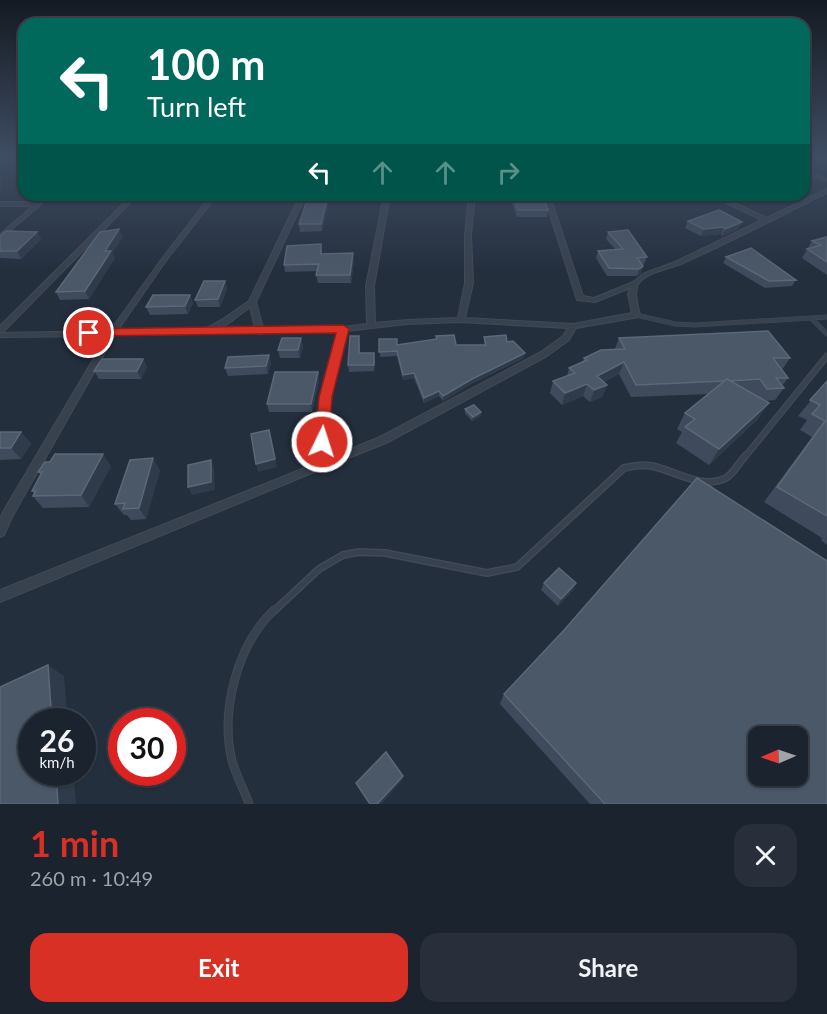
<!DOCTYPE html>
<html lang="en">
<head>
<meta charset="utf-8">
<style>
	body { margin:0; font-family:Lato,sans-serif; background:#282f3a; color:#f1f3f6; height:100vh; display:flex; flex-direction:column; font-size:22px; white-space:nowrap }
	* { box-sizing:border-box; margin:0 }
	p { font-size:20px; color:#a0a4aa }
	.icon { flex:none; width:33px; height:33px; fill:none; stroke:currentColor; stroke-width:2; stroke-linecap:round; stroke-linejoin:round }
	.map { position:relative; height:804px; overflow:hidden }
	.details { display:flex; flex-direction:column; background:#1b232e; flex:1 }
	.details>* { flex:none }
	.banner { position:absolute; left:18px; top:18px; width:792px; height:183px; border-radius:18px; box-shadow:0 2px 4px #0004,0 0 0 2px #39404a; background:#00695c; color:#fff; overflow:hidden }
	.needle { width:39px; rotate:268deg }
	.tools { position:absolute; left:748px; top:726px; display:grid; gap:12px }
	.tools a { display:grid; place-items:center; width:60px; height:60px; border-radius:12px; background:#1b232e; box-shadow:0 2px 4px #0004,0 0 0 2px #39404a; font-size:30px }
	.speed { position:absolute; left:18px; top:708px; display:flex; gap:12px; font-size:30px; font-weight:700; text-align:center }
	.speed>* { display:grid; place-content:center; width:78px; height:78px; border-radius:50%; background:#1b232e; box-shadow:0 2px 4px #0004,0 0 0 2px #39404a; line-height:1 }
	.speed small { font-size:15px; font-weight:400 }
	.speed .limit { border:9px solid #d22; background:#fff; color:#111 }
	.pin { position:absolute; display:grid; place-items:center; width:51px; height:51px; color:#fff; margin:-26px; border:3px solid #fff; border-radius:50%; box-shadow:0 2px 6px #0007 }
	.me { position:absolute; width:66px; margin:-33px; rotate:4deg; stroke-linejoin:round; filter:drop-shadow(0 0 4px #0008) }
	.turn { display:flex; align-items:center; gap:21px; height:126px; padding:0 30px; font-size:27px }
	.turn .icon { width:78px; height:78px; stroke-width:2.5 }
	.turn b { display:block; font-size:42px; line-height:51px }
	.lanes { display:flex; align-items:center; height:57px; padding:0 30px; background:#0003; justify-content:center; gap:30px; direction:ltr }
	.lanes .off { opacity:.35 }
	.round { display:grid; place-items:center; flex:none; width:63px; height:63px; border-radius:18px; background:#282f3a }
	.headline { display:flex; align-items:center; justify-content:space-between; height:102px; padding:0 30px }
	h1 { font-size:36px; font-weight:700; line-height:45px; color:#d93025 }
	.cta { display:flex; gap:12px; margin-top:auto; padding:12px 30px }
	.cta a { flex:1; height:69px; border-radius:18px; background:#d93025; color:#fff; font-size:24px; font-weight:700; line-height:69px; text-align:center }
	.cta a+a { background:#282f3a; color:#f1f3f6 }
	.map>svg:first-child { display:block }
</style>
</head>
<body>
<div class="map">
<svg width="827" height="804" viewBox="0 0 827 804">
	<rect width="100%" height="100%" fill="#242f3e"/>
	<g fill="none" stroke-linecap="round" stroke-linejoin="round">
		<defs>
			<path id="lane-far4" d="M804,171L827,180"/>
			<g id="lane-far3">
				<path d="M636,315L675,324L695,325L827,317"/>
				<path d="M812,319L827,334"/>
			</g>
			<path id="lane-far2" d="M744,458L827,356"/>
			<path id="lane-far1" d="M273,612L319,569L343,555L359,552L385,553L487,573L517,567L624,468C634,466 642,464 652,466C676,471 702,490 726,478C733,474 739,463 745,456"/>
			<path id="lane" d="M249,804C244,790 236,775 232,761C220,711 237,645 274,610"/>
			<g id="street">
				<path d="M827,189V193C778,217 730,242 681,264C668,269 648,272 639,283C633,292 638,306 640,315L639,317L576,328L569,340L547,356L386,443L346,459V461H341L0,602V590L332,457C328,454 322,452 320,449C307,430 331,353 338,332L263,333L260,334L257,333L115,335L12,517L4,535L0,537V519L3,512L107,336L0,337V333L110,331L161,260L211,195H217L165,262L118,330L205,329L223,319L249,301L300,195H306L256,302L263,328L343,327L367,324L366,286L384,195H390L374,286L375,323L407,320L458,318L465,283V235L469,195H475L471,235L473,283L465,318L573,324L632,313L628,294L630,288L595,302L577,300L546,202L547,201L552,202L583,296L594,298L633,282L645,273L675,262L762,220L709,195H717L767,218ZM250,307L255,328L217,329L229,323ZM461,322L568,328L563,336L541,352L380,437L341,453L328,445C320,410 336,364 346,331L407,324Z"/>
				<path d="M46,195H52L0,239V234L33,206H0V202H37Z"/>
				<path d="M132,195H138L3,332H0V326Z"/>
			</g>
		</defs>
		<use href="#lane-far4" stroke="#414a57" stroke-width="4.5"/>
		<use href="#lane-far3" stroke="#414a57" stroke-width="5"/>
		<use href="#lane-far2" stroke="#414a57" stroke-width="7"/>
		<use href="#lane-far1" stroke="#414a57" stroke-width="8"/>
		<use href="#lane" stroke="#414a57" stroke-width="9"/>
		<use href="#street" stroke="#414a57" stroke-width="2"/>
		<use href="#lane-far4" stroke="#38414e" stroke-width="3"/>
		<use href="#lane-far3" stroke="#38414e" stroke-width="4"/>
		<use href="#lane-far2" stroke="#38414e" stroke-width="4.5"/>
		<use href="#lane-far1" stroke="#38414e" stroke-width="5"/>
		<use href="#lane" stroke="#38414e" stroke-width="7"/>
		<use href="#street" fill="#38414e" fill-rule="evenodd"/>
	</g>
	<g fill="#3f4b5c">
		<path d="M827,158V163L825,164L807,159Z"/>
		<path d="M91,195H122L118,200L94,201Z"/>
		<path d="M512,195H542L548,210L547,217H517L511,200Z"/>
		<path d="M328,207L322,231L300,232L299,224Z"/>
		<path d="M688,221L738,229L722,236L721,234L701,236L685,228Z"/>
		<path d="M37,232L41,239L21,259L0,258V236Z"/>
		<path d="M608,232L647,257L644,264L642,265L643,266L641,274L637,276H607L596,258L598,251L615,249L606,239Z"/>
		<path d="M123,237L112,253L115,258L89,299L60,300L56,292Z"/>
		<path d="M827,237V275L802,258L812,241Z"/>
		<path d="M321,244L322,254L354,261L351,283H318L316,275L317,271L285,272L284,265Z"/>
		<path d="M726,257L796,280L792,286L765,288L723,263Z"/>
		<path d="M225,281L227,289L220,307H198L195,300Z"/>
		<path d="M190,295L193,303L188,314L150,315L146,307Z"/>
		<path d="M436,336L456,345H484V337L507,342L524,358L471,384L443,401L439,396L424,403L414,378L403,380L397,356L380,357L379,339L397,345L436,339Z"/>
		<path d="M301,338L303,346L300,358H280L278,350Z"/>
		<path d="M619,338L790,358L782,370L788,378L782,386L784,388L775,400L765,401L758,419L709,465L676,443L682,432L677,429L685,413L709,394L631,397L619,374L604,382L607,385L602,397L590,402L583,396L562,405L550,393L553,381L567,376L569,368L583,362L584,358L615,349Z"/>
		<path d="M360,343V353L375,360L374,371L349,372L348,365Z"/>
		<path d="M143,359L147,367L141,379H99L94,371Z"/>
		<path d="M271,363L268,374L228,376L225,368Z"/>
		<path d="M319,380L312,412H269L267,404Z"/>
		<path d="M827,381V545L821,540L822,538L764,502L812,437L800,430L807,420L798,416Z"/>
		<path d="M465,409L481,412V416L472,421L465,413Z"/>
		<path d="M0,432H21L31,444L21,459L0,460Z"/>
		<path d="M111,466L89,507L43,508L33,496L34,494L32,491L41,475L38,472Z"/>
		<path d="M160,470L146,519L131,520L127,515H124L115,504Z"/>
		<path d="M544,583H576L573,590L558,606L541,590Z"/>
		<path d="M504,694L827,804H590L500,704Z"/>
	</g>
	<g fill="#2f3b4b">
		<path d="M0,173L1,176L2,189L0,191Z"/>
		<path d="M116,195H122L118,200Z"/>
		<path d="M327,200L328,207L322,231L321,224Z"/>
		<path d="M742,222L738,229L722,236L725,229Z"/>
		<path d="M724,227L721,234L701,236L704,229Z"/>
		<path d="M119,229L123,237L112,253L115,258L89,299L85,291L105,251Z"/>
		<path d="M37,232L41,239L21,259L17,251Z"/>
		<path d="M353,253L354,261L351,283L350,275Z"/>
		<path d="M643,266L641,274L637,276L639,269Z"/>
		<path d="M225,281L227,289L220,307L218,299Z"/>
		<path d="M190,295L193,303L188,314L185,306Z"/>
		<path d="M301,338L303,346L300,358L298,350Z"/>
		<path d="M525,353L524,358L471,384L443,401V396L472,379Z"/>
		<path d="M269,355L271,363L268,374L266,366Z"/>
		<path d="M143,359L147,367L141,379L137,371Z"/>
		<path d="M624,362L619,374L593,388L597,376Z"/>
		<path d="M318,372L319,380L312,412L311,404Z"/>
		<path d="M414,373V378L403,380V375Z"/>
		<path d="M587,384L583,396L562,405L565,393Z"/>
		<path d="M607,385L602,397L590,402L594,390Z"/>
		<path d="M439,391V396L424,403V398Z"/>
		<path d="M769,403L758,419L709,465L719,449Z"/>
		<path d="M481,412V416L472,421L473,417Z"/>
		<path d="M269,430L277,467L258,472L256,464Z"/>
		<path d="M21,432L31,444L21,459L11,448Z"/>
		<path d="M103,454L111,466L89,507L81,495Z"/>
		<path d="M153,458L160,470L146,519L139,508Z"/>
		<path d="M211,460L214,468L215,490L192,495L188,487Z"/>
		<path d="M576,583L573,590L558,606L561,599Z"/>
		<path d="M48,665L64,676L68,722H52Z"/>
		<path d="M56,772H73L76,804H58Z"/>
		<path d="M403,776V779L381,804H377Z"/>
	</g>
	<g fill="#4b5868" stroke="#5c6777" stroke-width="1.5" fill-rule="evenodd">
		<path d="M513,195H542L548,210H518Z"/>
		<path d="M307,200H327L321,224H299Z"/>
		<path d="M719,210L742,222L725,229L724,227L704,229L688,221Z"/>
		<path d="M119,229L105,251H111L85,291L56,292L100,232Z"/>
		<path d="M628,230L647,257L637,258L643,266L639,269L609,268L598,251L623,249L608,232Z"/>
		<path d="M6,231L37,232L17,251H0V236Z"/>
		<path d="M826,237H827V262L807,249L821,245L812,241Z"/>
		<path d="M321,244V254L353,253L350,275H316L319,264L284,265L287,246Z"/>
		<path d="M751,248L796,280L769,281L726,257Z"/>
		<path d="M204,281H225L218,299L195,300Z"/>
		<path d="M153,295H190L185,306L146,307Z"/>
		<path d="M768,331L790,358H773L788,378H776L784,388L767,389L760,379L730,381L727,379L724,381L636,385L624,362L597,376L607,385L594,390L587,384L565,393L553,381L575,373L569,368L587,360L584,358L601,350L625,349L619,338Z"/>
		<path d="M454,335L456,345H486L484,337L506,335L507,342L513,341L525,353L472,379L443,396L439,391L424,398L414,373L403,375L397,351L379,352V339H397V345L437,339L436,336Z"/>
		<path d="M350,336H359V353H374V365H348Z"/>
		<path d="M282,338H301L298,350H278Z"/>
		<path d="M269,355L266,366L225,368L228,357Z"/>
		<path d="M102,359H143L137,371H94Z"/>
		<path d="M275,372H318L311,404H267Z"/>
		<path d="M727,379L769,403L719,449L685,427L695,419L685,413Z"/>
		<path d="M827,381V516L777,487L825,421L812,414L820,405L810,400Z"/>
		<path d="M474,405L481,412L473,417L465,409Z"/>
		<path d="M269,430L275,459L256,464L251,434Z"/>
		<path d="M0,432H21L11,448H0Z"/>
		<path d="M55,454H103L81,495L33,496L36,491H32L42,472H38L45,462H50Z"/>
		<path d="M153,458L139,508L123,509L125,503L115,504L130,460Z"/>
		<path d="M211,460V482L188,487V465Z"/>
		<path d="M697,478L827,561V804H605L504,694L565,629ZM759,736H798V776H759Z"/>
		<path d="M559,568L576,583L561,599L544,583Z"/>
		<path d="M48,665L52,722H32V772H56L58,804H0V687Z"/>
		<path d="M386,752L403,776L377,804H370L356,783Z"/>
	</g>
	<linearGradient id="sky" x2="0" y2="1"><stop stop-color="#141a22"/><stop offset="0.58" stop-color="#3f4d63"/><stop offset="1" stop-color="#3f4d63" stop-opacity="0"/></linearGradient>
	<rect width="827" height="271" fill="url(#sky)"/>
	<path fill="#d93025" stroke="#8d1f18" stroke-width="1.5" d="M343,325L349,329L332,397L329,442L327,446H317L315,442L319,397L336,333L89,336L83,333L89,329Z"/>
</svg>
<div class="tools">
<a><svg class="needle" viewBox="-14 -14 28 28"><path d="M0-13l5 13h-10z" fill="#e53935"/><path d="M0 13l5-13h-10z" fill="#a0a4aa"/></svg></a>
</div>
<div class="speed"><div>26<small>km/h</small></div><div class="limit">30</div></div>
<div class="pin" style="left:89px;top:333px;background:#d93025"><svg class="icon" aria-label="arrive" viewBox="0 0 24 24"><path d="M6 21V4h12l-3 4 3 4H6"/></svg></div>
<svg class="me" style="left:322px;top:442px" viewBox="-20 -20 40 40"><circle r="17" fill="#d93025" stroke="#fff" stroke-width="3"/><path d="M0-11L8 9 0 5-8 9z" fill="#fff"/></svg>
<div class="banner">
<div class="turn"><svg class="icon" aria-label="left" viewBox="0 0 24 24"><path d="M17 20v-9H6M10 6l-5 5 5 5"/></svg><div><b>100 m</b>Turn left</div></div>
<div class="lanes"><svg class="icon" aria-label="left" viewBox="0 0 24 24"><path d="M17 20v-9H6M10 6l-5 5 5 5"/></svg><svg class="icon off" aria-label="ahead" viewBox="0 0 24 24"><path d="M12 20V5M6 11l6-6 6 6"/></svg><svg class="icon off" aria-label="ahead" viewBox="0 0 24 24"><path d="M12 20V5M6 11l6-6 6 6"/></svg><svg class="icon off" aria-label="right" viewBox="0 0 24 24"><path d="M7 20v-9h11M14 6l5 5-5 5"/></svg></div>
</div>
</div>
<section class="details">
<div class="headline"><div><h1>1 min</h1><p>260 m · 10:49</p></div><a class="round"><svg class="icon" aria-label="close" viewBox="0 0 24 24"><path d="M6 6l12 12M18 6L6 18"/></svg></a></div>
<div class="cta"><a>Exit</a><a>Share</a></div>
</section>
</body>
</html>
